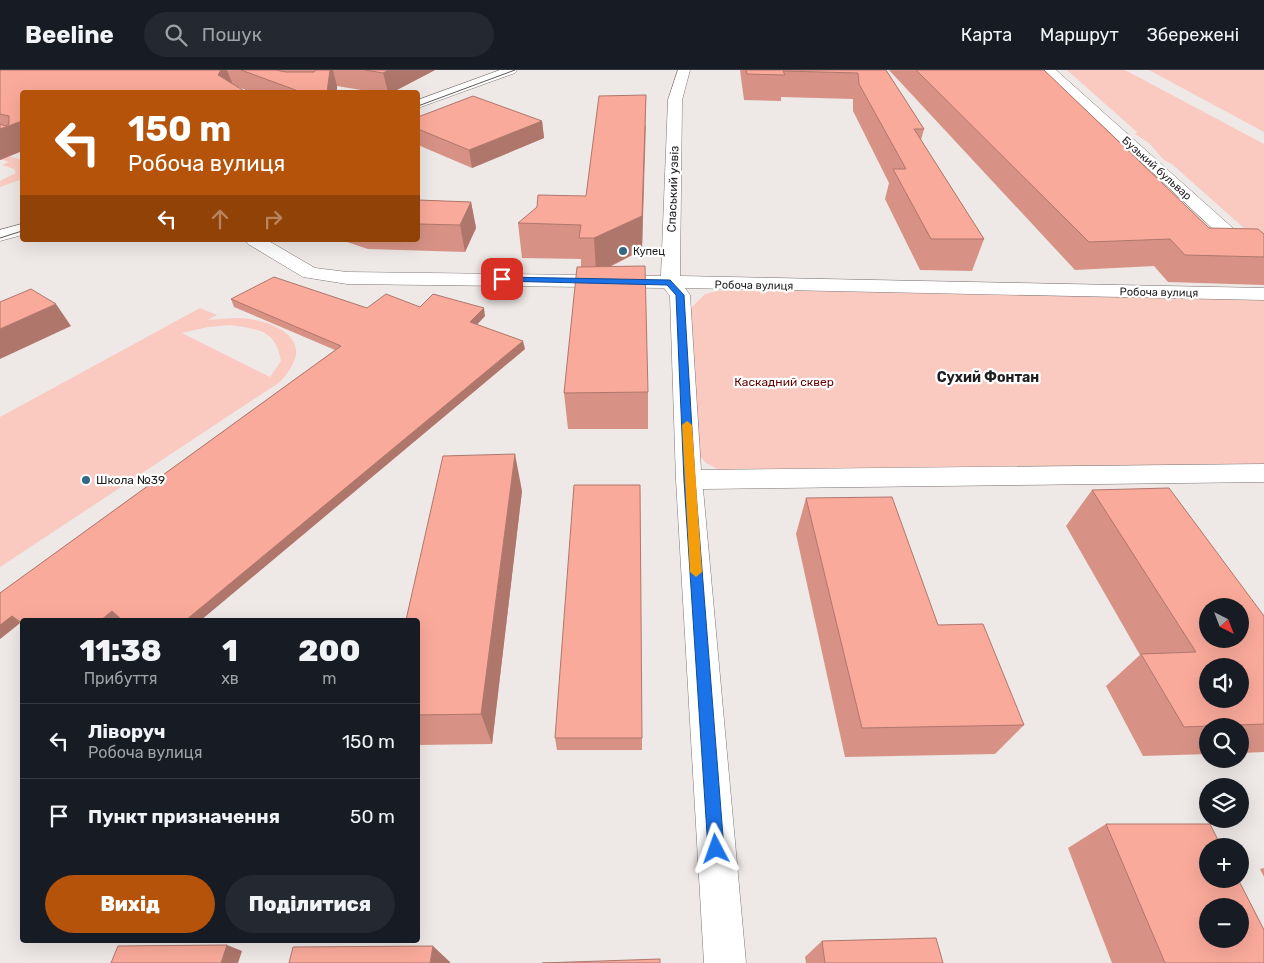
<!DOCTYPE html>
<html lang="uk">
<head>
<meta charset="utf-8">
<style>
	body { margin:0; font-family:Rubik,sans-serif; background:#242831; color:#f1f3f6; height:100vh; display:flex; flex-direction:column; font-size:19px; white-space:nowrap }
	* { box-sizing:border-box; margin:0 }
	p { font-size:16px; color:#9ea1a6 }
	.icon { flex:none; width:28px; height:28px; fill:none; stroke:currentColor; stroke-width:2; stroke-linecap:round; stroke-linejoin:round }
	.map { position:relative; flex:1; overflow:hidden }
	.drawer { position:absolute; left:20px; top:548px; width:400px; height:325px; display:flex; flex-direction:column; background:#171b24; border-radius:5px; box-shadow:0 5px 20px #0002 }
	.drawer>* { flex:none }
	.banner { position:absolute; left:20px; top:20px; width:400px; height:152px; border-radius:5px; box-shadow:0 5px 20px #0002; background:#b45309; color:#fff; overflow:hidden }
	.needle { width:32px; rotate:138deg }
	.buttons { position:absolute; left:1199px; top:528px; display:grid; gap:10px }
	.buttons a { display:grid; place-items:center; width:50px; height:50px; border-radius:50%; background:#171b24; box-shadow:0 5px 20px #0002; font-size:25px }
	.pin { position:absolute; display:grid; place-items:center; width:42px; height:42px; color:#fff; margin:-21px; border-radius:10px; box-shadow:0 2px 8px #0006 }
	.me { position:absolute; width:55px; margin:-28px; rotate:356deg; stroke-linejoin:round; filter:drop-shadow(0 0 4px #0008) }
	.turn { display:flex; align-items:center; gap:18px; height:105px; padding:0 25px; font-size:22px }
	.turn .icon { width:65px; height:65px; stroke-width:2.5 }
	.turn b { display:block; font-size:35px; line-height:42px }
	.lanes { display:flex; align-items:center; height:48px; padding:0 25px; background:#0003; justify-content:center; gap:25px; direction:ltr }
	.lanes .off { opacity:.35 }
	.eta { display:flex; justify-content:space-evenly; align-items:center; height:85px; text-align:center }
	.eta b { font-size:30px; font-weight:800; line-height:35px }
	.button { display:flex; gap:10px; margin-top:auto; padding:10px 25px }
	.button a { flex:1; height:58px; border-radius:30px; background:#b45309; color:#fff; font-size:20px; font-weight:800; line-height:58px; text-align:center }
	.button a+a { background:#242831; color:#f1f3f6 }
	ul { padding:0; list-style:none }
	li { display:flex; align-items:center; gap:15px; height:75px; padding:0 25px; border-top:1px solid #363941 }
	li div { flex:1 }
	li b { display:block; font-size:19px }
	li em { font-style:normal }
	header { display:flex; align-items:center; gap:30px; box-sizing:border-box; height:70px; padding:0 25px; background:#171b24; border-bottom:1px solid #363941 }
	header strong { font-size:24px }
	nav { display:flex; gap:28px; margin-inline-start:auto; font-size:18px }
	.search { width:350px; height:45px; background:#242831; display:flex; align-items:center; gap:12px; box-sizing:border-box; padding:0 18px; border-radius:28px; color:#9ea1a6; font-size:19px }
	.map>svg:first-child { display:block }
</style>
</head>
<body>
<header>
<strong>Beeline</strong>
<div class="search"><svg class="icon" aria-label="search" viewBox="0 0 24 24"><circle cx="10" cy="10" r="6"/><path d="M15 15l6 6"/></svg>Пошук</div>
<nav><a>Карта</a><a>Маршрут</a><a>Збережені</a></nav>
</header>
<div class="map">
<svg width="1264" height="893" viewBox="0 0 1264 893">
	<rect width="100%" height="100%" fill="#eee8e6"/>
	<g fill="#facac1" fill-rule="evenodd">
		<path d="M1067,0H1125L1264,74V176L1172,94L1164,90L1149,73L1135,64L1137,62Z"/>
		<path d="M1149,0H1264V62Z"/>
		<path d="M0,84L22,90V109L0,117V111L16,103L14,99L2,95L9,92L0,89Z"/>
		<path d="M722,220L1264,227V395L721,401L706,393L696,381L689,240L705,224Z"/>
		<path d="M200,238L217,245L208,250C219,249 229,248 240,248C260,249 299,259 296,285C294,295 286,305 280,312L0,497V347ZM230,255C258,259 276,260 281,291L270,307L182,263L208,257Z"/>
	</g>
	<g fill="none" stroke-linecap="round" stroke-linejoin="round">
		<defs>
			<g id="minor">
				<path d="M500,0H517L515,3L418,38V30Z"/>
				<path d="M678,0H690L682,30L680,206L1264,218V230L685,218L690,225L701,400L1264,394V412L703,419L746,893H704L676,410L670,226L664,218L347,214L303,207L248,174L245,170H267L315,198L347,202L661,206L668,30Z"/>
				<path d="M1043,0H1056L1264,186V202L1257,200Z"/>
				<path d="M22,154V165L0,171V160Z"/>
			</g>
		</defs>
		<use href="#minor" stroke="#7d7776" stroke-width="1"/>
		<use href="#minor" fill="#fff" fill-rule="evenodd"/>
		<g stroke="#5d5a59" stroke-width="1">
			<path d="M418,36L515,0"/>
			<path d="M0,168L22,161"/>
		</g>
	</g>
	<g fill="#d79285">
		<path d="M0,0H435L393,22H373L337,16V22H251L238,17L22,22V81L0,90Z"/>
		<path d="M740,0H886L924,59L921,70L984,169L972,201L920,200L885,129L889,113L853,41V29L781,27V31L744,30Z"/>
		<path d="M889,0H1044L1209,158L1264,164V215L1168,212L1154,196L1075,200Z"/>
		<path d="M418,47L542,51L544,68L472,98L418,75Z"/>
		<path d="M646,55L642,180L610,197L648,322V359H568L564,323L581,197V189L522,188L518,153L586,126Z"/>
		<path d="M418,130L471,132L476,158L465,182L368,179L347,172L344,170H418Z"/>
		<path d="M231,229L367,238L420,237L485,246L477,254L525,279L201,550H122L120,548L118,550H22V555L20,553L0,569V523L335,280L234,237Z"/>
		<path d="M1092,420L1264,546V682L1240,683V656H1208V684L1143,686L1106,616L1140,585L1066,456Z"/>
		<path d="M522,421L492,674L418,675V550Z"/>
		<path d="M806,428L938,555L1024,655L995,684L845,687L796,464Z"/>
		<path d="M555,668H642V680H557Z"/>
		<path d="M1106,754L1264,893H1112L1068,778Z"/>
		<path d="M1264,798V807L1260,799Z"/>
		<path d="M822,871L943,893H806L805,887Z"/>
	</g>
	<g fill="#af776c">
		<path d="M221,0H227L233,15L218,5Z"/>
		<path d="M330,0H333L337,16V22H327Z"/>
		<path d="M389,0H435L393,22H388L383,3Z"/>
		<path d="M646,25L642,180L596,203L594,168Z"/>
		<path d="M22,51V81L0,90V59Z"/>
		<path d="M542,51L544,68L472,98L469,80Z"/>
		<path d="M471,132L476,158L465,182L460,155Z"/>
		<path d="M56,234L71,256L0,289V259Z"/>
		<path d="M484,238L485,246L472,260L470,252Z"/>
		<path d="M523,271L525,279L201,550H186Z"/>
		<path d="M515,384L522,421L492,674L481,644Z"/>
		<path d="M112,541L120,548L118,550H101Z"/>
		<path d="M12,546L20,553L0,569V555Z"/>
		<path d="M227,875L242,881L238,893H221Z"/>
		<path d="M433,876L450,892V893H430Z"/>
	</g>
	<g fill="#faaa9b" stroke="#af776c" fill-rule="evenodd">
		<path d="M0,0H221L218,5L246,22H22V51L0,59V54L6,56L9,54V46L0,44Z"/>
		<path d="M241,0H275L286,2H314L316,0H330L327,22H301Z"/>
		<path d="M365,0H389L383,3Z"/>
		<path d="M746,0H886L924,59H914L984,169H931L893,99H906L859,14L858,3L783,1L785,5L747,4Z"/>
		<path d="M916,0H1044L1209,158L1258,159L1264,164V187L1185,185L1170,169L1089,172Z"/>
		<path d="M646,25L642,146L594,168H579L581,155L518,153L537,137L538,125L586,126L599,26Z"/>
		<path d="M473,26L542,51L469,80L418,59V47Z"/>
		<path d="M418,130L471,132L460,155L418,154Z"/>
		<path d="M645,196L648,322L564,323L577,197Z"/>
		<path d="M274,207L367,238L386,224L420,237L433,224L484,238L470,252L523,271L186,550H122L112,541L101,550H22V553L12,546L0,555V523L341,276L231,229Z"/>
		<path d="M31,219L56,234L0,259V232Z"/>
		<path d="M515,384L481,644L418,645V550H406L443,386Z"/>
		<path d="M574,415H640L642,668H555Z"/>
		<path d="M1169,418L1264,546V654L1184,657L1141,584L1196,582L1092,420ZM1208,536H1240V569H1208ZM1208,596H1240V629H1208Z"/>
		<path d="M892,427L938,555L983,554L1024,655L862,658L806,428Z"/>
		<path d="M1106,754H1210L1221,776H1208V809H1238L1264,860V893H1165ZM1208,836H1240V869H1208Z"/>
		<path d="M936,868L943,893H825L822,871Z"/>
		<path d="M227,875L221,893H111L118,876Z"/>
		<path d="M433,876L430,893H289L293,877Z"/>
		<path d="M660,889V893H542Z"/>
	</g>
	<path fill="#1a73e8" stroke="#114b97" d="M502,207L670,210L684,225L695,410L724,779L722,785L716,787L710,785L708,779L684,410L676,225L667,215L499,211V207Z"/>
	<path fill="#f59e0b" d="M687,351L692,355L702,502L696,507L690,502L682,355Z"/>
	<g fill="#326883" stroke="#fff" stroke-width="2">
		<circle cx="623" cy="181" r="5"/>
		<circle cx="86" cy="410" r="5"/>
	</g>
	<g text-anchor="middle" stroke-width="4.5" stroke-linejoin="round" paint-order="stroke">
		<g font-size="11" fill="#201e1e" stroke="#fff">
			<text transform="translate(1157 98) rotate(42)" y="4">Бузький бульвар</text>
			<text transform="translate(754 215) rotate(1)" y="4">Робоча вулиця</text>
			<text transform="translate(1159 222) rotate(1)" y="4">Робоча вулиця</text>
		</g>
		<g font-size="11" fill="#201e1e" stroke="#fff" text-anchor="start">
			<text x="633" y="185">Купец</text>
		</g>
		<g font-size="12" fill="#201e1e" stroke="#fff">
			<text transform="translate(673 119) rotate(-88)" y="4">Спаський узвіз</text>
		</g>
		<g font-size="12" fill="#630300" stroke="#fff">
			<text x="784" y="316">Каскадний сквер</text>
		</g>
		<g font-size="12" fill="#201e1e" stroke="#fff" text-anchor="start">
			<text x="96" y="414">Школа №39</text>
		</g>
		<g font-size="14" font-weight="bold" fill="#201e1e" stroke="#fff">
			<text x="988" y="312">Сухий Фонтан</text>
		</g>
	</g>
</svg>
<div class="buttons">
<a><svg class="needle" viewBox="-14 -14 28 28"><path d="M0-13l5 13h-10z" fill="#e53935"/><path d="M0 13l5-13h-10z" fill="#9ea1a6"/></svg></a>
<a><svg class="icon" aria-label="sound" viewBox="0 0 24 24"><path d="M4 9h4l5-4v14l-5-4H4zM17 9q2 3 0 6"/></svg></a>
<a><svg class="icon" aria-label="search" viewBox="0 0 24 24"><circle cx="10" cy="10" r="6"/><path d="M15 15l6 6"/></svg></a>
<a><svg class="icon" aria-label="layers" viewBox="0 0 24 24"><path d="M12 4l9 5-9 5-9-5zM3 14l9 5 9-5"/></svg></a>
<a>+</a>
<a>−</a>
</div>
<div class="pin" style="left:502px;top:209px;background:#d93025"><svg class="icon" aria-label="arrive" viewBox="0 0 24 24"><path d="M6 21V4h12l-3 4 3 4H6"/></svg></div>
<svg class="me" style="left:716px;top:779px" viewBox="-20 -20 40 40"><path d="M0-17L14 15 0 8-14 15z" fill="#1a73e8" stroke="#fff" stroke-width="4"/></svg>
<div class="banner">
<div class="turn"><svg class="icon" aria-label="left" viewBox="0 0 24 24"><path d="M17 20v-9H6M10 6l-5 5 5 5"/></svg><div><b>150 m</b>Робоча вулиця</div></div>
<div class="lanes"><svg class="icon" aria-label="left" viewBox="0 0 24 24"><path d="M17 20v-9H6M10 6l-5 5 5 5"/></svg><svg class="icon off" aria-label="ahead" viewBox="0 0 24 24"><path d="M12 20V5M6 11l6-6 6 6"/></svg><svg class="icon off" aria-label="right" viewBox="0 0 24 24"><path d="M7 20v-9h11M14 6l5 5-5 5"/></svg></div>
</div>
<section class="drawer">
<div class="eta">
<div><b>11:38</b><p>Прибуття</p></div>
<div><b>1</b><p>хв</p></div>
<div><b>200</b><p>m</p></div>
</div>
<ul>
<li><svg class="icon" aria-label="left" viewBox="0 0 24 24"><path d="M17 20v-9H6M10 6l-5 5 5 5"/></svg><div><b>Ліворуч</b><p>Робоча вулиця</p></div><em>150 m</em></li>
<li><svg class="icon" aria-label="arrive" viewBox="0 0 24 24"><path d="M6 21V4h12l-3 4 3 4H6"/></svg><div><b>Пункт призначення</b></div><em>50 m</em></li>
</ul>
<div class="button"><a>Вихід</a><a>Поділитися</a></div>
</section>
</div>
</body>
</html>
